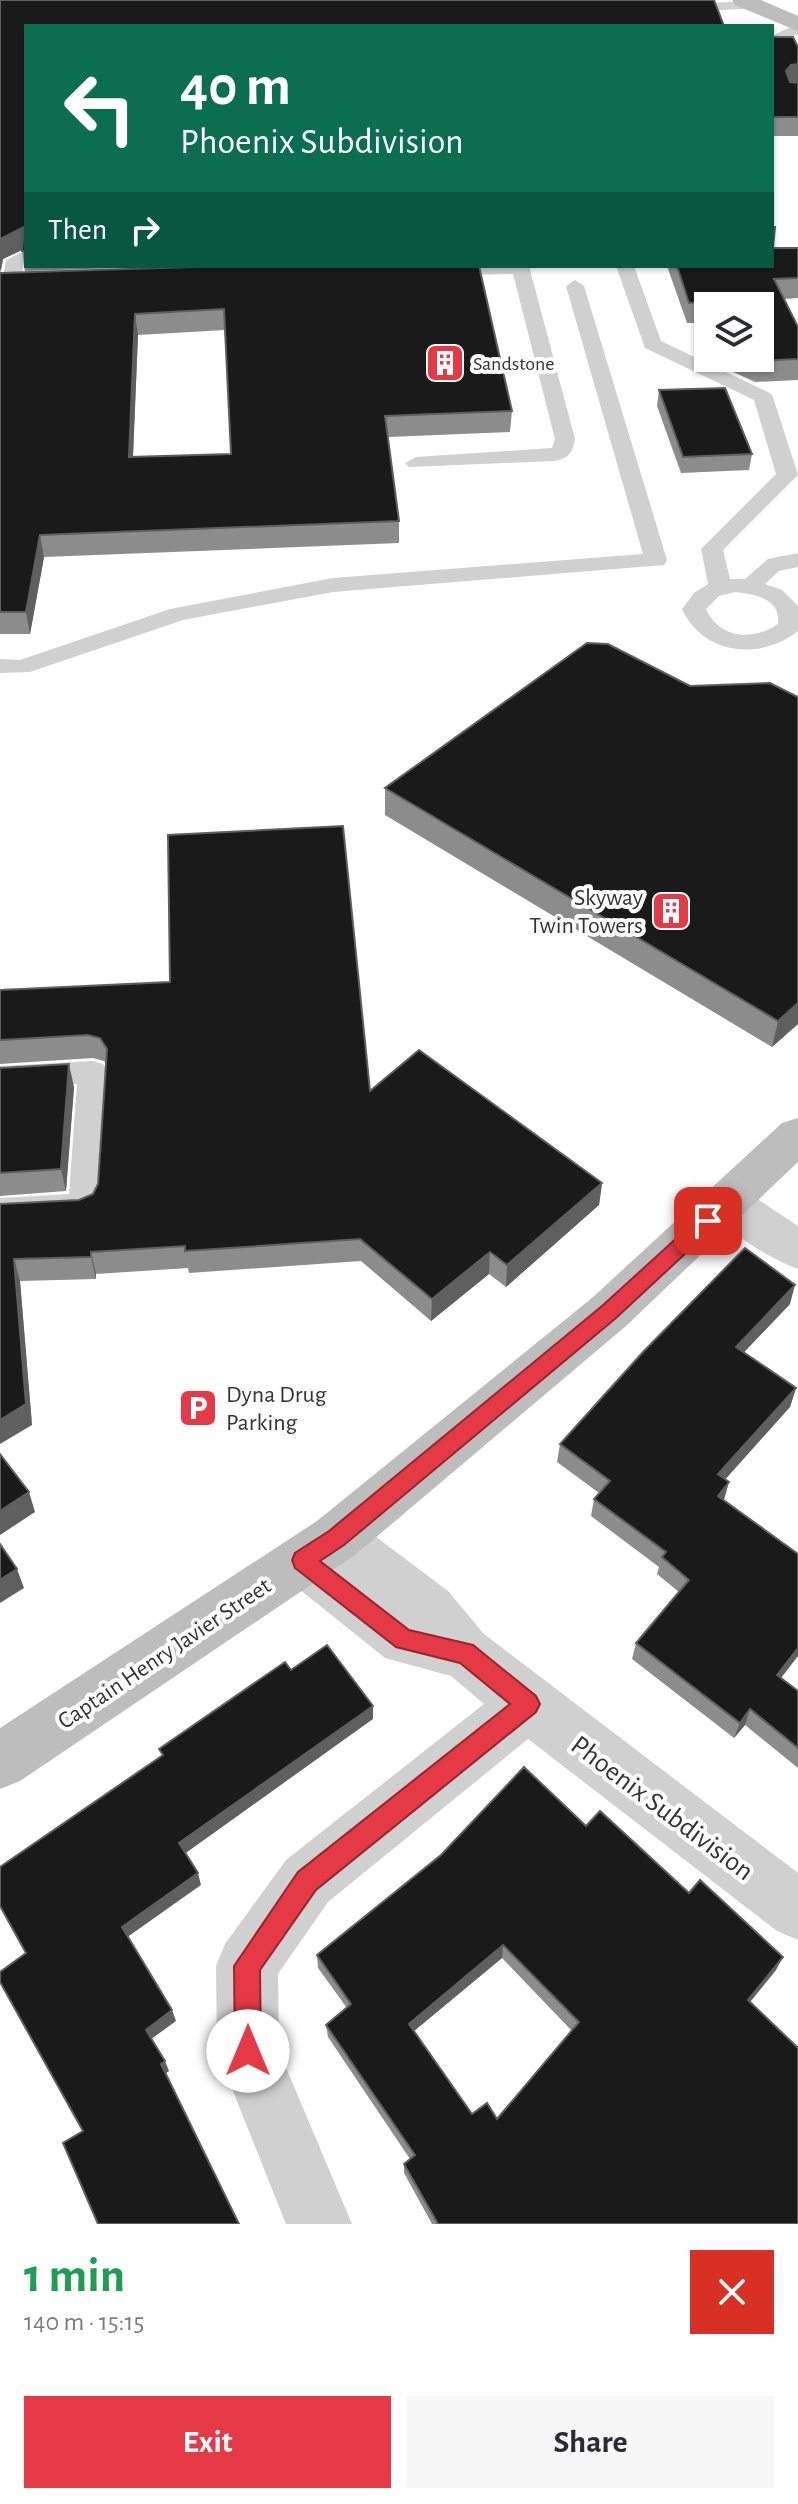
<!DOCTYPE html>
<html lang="en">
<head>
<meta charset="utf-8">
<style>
	body { margin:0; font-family:"Alegreya Sans",sans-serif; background:#f7f7f7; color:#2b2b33; height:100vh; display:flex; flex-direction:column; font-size:30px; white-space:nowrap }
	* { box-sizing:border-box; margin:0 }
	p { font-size:26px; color:#7c7c81 }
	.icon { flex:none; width:44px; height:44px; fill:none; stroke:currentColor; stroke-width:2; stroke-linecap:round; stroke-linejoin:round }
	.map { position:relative; height:2224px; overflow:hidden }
	.side { display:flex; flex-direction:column; background:#fff; flex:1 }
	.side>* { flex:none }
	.hud { position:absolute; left:24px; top:24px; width:750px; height:244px; border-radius:0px; box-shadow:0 2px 6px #0004; background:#0b6e4f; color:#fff; overflow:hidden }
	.fabs { position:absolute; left:694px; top:292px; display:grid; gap:16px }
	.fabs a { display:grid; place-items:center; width:80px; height:80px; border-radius:0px; background:#fff; box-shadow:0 2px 6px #0004; font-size:40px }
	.pin { position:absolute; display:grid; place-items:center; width:68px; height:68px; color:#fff; margin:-34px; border-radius:16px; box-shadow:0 4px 12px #0006 }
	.me { position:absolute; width:88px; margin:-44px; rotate:0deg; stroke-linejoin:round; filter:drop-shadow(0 0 6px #0008) }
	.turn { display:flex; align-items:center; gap:28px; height:168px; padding:0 24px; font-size:36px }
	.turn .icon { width:104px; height:104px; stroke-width:2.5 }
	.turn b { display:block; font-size:56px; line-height:68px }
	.then { display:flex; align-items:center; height:76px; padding:0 24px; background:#0003; gap:16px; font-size:30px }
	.round { display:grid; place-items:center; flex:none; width:84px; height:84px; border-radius:0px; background:#f7f7f7 }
	.head { display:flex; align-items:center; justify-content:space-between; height:136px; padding:0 24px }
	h1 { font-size:48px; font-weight:600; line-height:60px; color:#1e9e55 }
	.button { display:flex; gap:16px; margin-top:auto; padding:16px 24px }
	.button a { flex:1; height:92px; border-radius:0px; background:#e63946; color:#fff; font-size:32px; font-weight:600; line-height:92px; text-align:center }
	.button a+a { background:#f7f7f7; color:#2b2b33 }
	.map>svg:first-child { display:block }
</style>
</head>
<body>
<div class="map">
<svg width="798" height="2224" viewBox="0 0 798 2224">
	<rect width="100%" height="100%" fill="#fff"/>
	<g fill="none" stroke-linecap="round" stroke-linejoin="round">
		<g fill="#d0d0d0" fill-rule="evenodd">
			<path d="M754,1L759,2V8L682,12L675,8L682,4Z"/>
			<path d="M798,23V34L772,47V36Z"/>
			<path d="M26,250L20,283L18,287H4L2,283L6,260Z"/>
			<path d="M511,266H529L575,439C572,454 569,458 554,461L409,467L405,463L416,457L552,448L555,439Z"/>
			<path d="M616,266H634L661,341L770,393L773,397L798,475L723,550L730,579H745L768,559L798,553V567L779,571L765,584L782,590L798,606V631C760,661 703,655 682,609L694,593L708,584L701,549L776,474L754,400L645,348ZM735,592C755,594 781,599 778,624C752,642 719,638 706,609L719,596Z"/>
			<path d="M575,280L584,286L667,560L664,565L333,592L183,620L30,672L0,673V659L20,660L170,609L333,578L643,554L566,286Z"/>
			<path d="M93,1061L103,1064L108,1072L100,1206L95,1215L84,1219L0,1224V1198L69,1194L77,1084L0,1088V1066Z"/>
		</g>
		<g fill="#d0d0d0" fill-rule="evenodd">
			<path d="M406,266H524L521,272L511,274L418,276L408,274Z"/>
			<path d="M728,1185L744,1190L798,1226V1269C771,1260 718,1227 705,1203L712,1190Z"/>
			<path d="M336,1514L355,1521L448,1591L484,1634L798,1873V1940L777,1931L528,1739L328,1902L278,1974L279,2051L352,2224H286L217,2051L216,1966L225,1944L286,1860L484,1704L451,1676L385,1658L284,1577L276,1560L284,1543L303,1535L310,1538L317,1521Z"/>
		</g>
		<g fill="#bdbdbd" fill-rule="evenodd">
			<path d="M732,0H761L798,16V31L735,5Z"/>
			<path d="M798,1118V1162L626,1326L355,1555L20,1781L0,1789V1728L317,1521L592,1298L782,1123Z"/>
		</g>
	</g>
	<g fill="#8c8c8c" fill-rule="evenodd">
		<path d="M0,0L26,26V266H178L25,271L22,250L3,259L1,272Z"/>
		<path d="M772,37L798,83V136H772Z"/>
		<path d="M773,248H798V298L784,299L798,327V380L755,382L720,366L716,358H760L708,306V338L701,323H687L667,266H772Z"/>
		<path d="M227,266L512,411L510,432L388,437L399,521V543L44,557L30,634H0V273ZM225,330L231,454L133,457L138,335Z"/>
		<path d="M659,390L752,454L749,470L681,473L657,406Z"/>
		<path d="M690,686L798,1024L772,1047L385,815V788Z"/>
		<path d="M0,990L370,1091L602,1183L599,1205L506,1287L489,1274L431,1321L361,1261L189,1273L188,1268L96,1274V1279L20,1281L32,1425L0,1204L79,1200L93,1194L98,1184L106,1064L104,1061L93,1058L0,1064Z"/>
		<path d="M0,1068L74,1087L66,1191L0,1196Z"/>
		<path d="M790,1304L744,1352L796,1388L790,1407L725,1479L724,1500L781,1678L798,1691V1768L745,1725L734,1738L632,1659L636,1643L679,1592L657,1574L659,1567L591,1516L594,1499L599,1493L557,1462L560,1444Z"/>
		<path d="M586,1826L689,1893L776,1970L750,2002L798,2224H432L404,2173V2164L410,2159L328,2037L326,2025L347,2008L318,1968L317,1955ZM502,1958L572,2031L497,2119L472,2114L414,2031Z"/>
	</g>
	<g fill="#5f5f5f">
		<path d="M798,64V83L788,84L786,71L791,65Z"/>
		<path d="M24,227L26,248L3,259L0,273V239Z"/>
		<path d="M135,314L138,335L132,479L129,457Z"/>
		<path d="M40,535L44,557L30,634L26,612Z"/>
		<path d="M798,1003V1024L772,1047L778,1021Z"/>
		<path d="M69,1064L74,1087L66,1191L61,1169Z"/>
		<path d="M602,1183L599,1205L506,1287L507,1265Z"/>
		<path d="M91,1252L96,1274V1279L91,1257Z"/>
		<path d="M490,1252L489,1274L431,1321L432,1299Z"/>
		<path d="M14,1259L20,1281L32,1425L0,1444V1420Z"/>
		<path d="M795,1285L790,1304L731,1366L736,1347Z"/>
		<path d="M796,1388L790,1407L714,1492L718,1474Z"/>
		<path d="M729,1482L724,1500L713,1513L718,1496Z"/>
		<path d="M29,1492L35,1512L0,1535V1511Z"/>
		<path d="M17,1569L24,1588L0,1603V1580Z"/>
		<path d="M798,1648V1656L771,1691L777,1675Z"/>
		<path d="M373,1706V1719L183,1855L179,1843Z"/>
		<path d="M750,1709L745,1725L734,1738L740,1723Z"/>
		<path d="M198,1873L201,1885L126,1938L122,1927Z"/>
		<path d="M503,1945L502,1958L408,2036L409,2024Z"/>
		<path d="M783,1957L776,1970L741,2013L748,2000Z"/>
		<path d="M172,2010L176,2021L150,2040L146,2030Z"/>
		<path d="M165,2061L169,2071L165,2074L161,2064Z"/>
	</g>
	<g fill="#1a1a1a" stroke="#5f5f5f" stroke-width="2" fill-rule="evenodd">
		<path d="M0,0H714L724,26H26V251H22L24,227L0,239Z"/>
		<path d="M772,37H793L798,47V64L791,65L786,71L790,82L798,83V117H772Z"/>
		<path d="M772,227H775L773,248H798V278L774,279L798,327V359L758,361L751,358H760V306H708V311L704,302L689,303L677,266H772Z"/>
		<path d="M227,266H479L512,411L385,416L399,521L40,535L26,612H0V273ZM224,309L231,454L129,457L135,314Z"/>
		<path d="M725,388L752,454L683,457L659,390Z"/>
		<path d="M587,643L608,644L690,686L770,683L798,697V1003L778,1021L385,788Z"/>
		<path d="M343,826L370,1091L419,1050L602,1183L507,1265L490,1252L432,1299L360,1239L185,1251V1246L91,1252V1257L14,1259L26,1404L0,1420V1204L79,1200L93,1194L98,1184L107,1049L100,1038L88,1035L0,1040V990L170,982L168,835Z"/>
		<path d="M69,1064L61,1169L0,1173V1068Z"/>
		<path d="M745,1248L795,1285L736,1347L796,1388L718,1474L729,1482L718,1496L798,1554V1648L777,1675L798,1691V1748L750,1709L740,1723L636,1643L689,1580L662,1557L666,1552L594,1499L610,1481L560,1444L643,1352Z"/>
		<path d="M0,1454L29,1492L0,1511Z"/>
		<path d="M0,1544L17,1569L0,1580Z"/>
		<path d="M327,1645L373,1706L179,1843L198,1873L122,1927L172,2010L146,2030L165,2061L161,2064L239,2224H98L63,2143L83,2131L0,1982V1972L26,1953L0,1906V1867L163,1755L159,1749L285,1662L291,1670Z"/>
		<path d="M524,1767L586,1826L600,1811L689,1893L700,1880L783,1957L748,2000L798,2048V2224H438L404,2164L415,2155L326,2025L351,2004L317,1955L441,1855ZM503,1945L579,2022L497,2119L487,2103L472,2114L409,2024Z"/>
	</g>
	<path fill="#e63946" stroke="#96252e" stroke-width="2" d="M708,1213L715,1215L718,1221L715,1226L616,1318L344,1545L320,1561L409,1630L473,1645L536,1696L540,1704L536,1712L316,1890L260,1970L261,2051L257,2061L248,2064L238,2061L235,2051L234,1966L298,1872L510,1704L460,1663L396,1647L295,1568L292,1560L295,1553L329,1531L602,1306L702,1215Z"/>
	<defs>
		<symbol id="building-square" viewBox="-11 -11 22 22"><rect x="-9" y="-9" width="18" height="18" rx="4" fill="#e63946" stroke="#fff"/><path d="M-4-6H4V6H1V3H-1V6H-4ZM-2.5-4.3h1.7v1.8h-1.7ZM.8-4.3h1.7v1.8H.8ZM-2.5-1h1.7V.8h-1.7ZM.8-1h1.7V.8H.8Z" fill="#fff"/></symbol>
		<symbol id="parking-square" viewBox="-11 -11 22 22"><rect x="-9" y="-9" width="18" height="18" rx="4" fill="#e63946" stroke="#fff"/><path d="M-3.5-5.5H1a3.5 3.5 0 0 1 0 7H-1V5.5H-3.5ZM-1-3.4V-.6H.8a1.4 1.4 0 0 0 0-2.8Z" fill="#fff"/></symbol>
	</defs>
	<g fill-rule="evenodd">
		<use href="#building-square" x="423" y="341" width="44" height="44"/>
		<use href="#building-square" x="649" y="889" width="44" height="44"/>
		<use href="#parking-square" x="176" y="1386" width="44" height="44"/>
	</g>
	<g text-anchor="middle" stroke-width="8" stroke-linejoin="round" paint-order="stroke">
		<g font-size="20" fill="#333" stroke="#fff" text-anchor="start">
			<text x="473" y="370">Sandstone</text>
		</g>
		<g font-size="24" fill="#333" stroke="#fff" text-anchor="end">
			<text x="643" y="905">Skyway<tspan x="643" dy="28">Twin Towers</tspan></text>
			<text x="226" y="1402" text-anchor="start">Dyna Drug<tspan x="226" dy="28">Parking</tspan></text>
		</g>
		<g font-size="24" fill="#333" stroke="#fff">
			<text transform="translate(164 1653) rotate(-34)" y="8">Captain Henry Javier Street</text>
		</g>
		<g font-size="28" fill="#333" stroke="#fff">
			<text transform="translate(663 1807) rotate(37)" y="10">Phoenix Subdivision</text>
		</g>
	</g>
</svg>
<div class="fabs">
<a><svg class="icon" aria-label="layers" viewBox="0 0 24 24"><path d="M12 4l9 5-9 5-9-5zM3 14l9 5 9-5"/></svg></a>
</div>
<div class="pin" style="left:708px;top:1221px;background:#d93025"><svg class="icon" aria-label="arrive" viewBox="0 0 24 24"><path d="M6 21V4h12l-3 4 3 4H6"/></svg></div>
<svg class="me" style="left:248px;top:2051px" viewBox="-20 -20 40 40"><circle r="19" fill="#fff"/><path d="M0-13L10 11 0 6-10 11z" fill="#e63946"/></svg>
<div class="hud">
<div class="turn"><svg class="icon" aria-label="left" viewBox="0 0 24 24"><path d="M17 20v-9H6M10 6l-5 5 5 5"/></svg><div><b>40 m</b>Phoenix Subdivision</div></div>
<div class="then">Then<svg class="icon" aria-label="right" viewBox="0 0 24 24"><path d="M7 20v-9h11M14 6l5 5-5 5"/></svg></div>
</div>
</div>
<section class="side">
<div class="head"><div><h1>1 min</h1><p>140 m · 15:15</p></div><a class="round" style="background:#d93025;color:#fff"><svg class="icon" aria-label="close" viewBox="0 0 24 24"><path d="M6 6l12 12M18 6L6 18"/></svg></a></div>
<div class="button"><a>Exit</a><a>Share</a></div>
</section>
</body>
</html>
